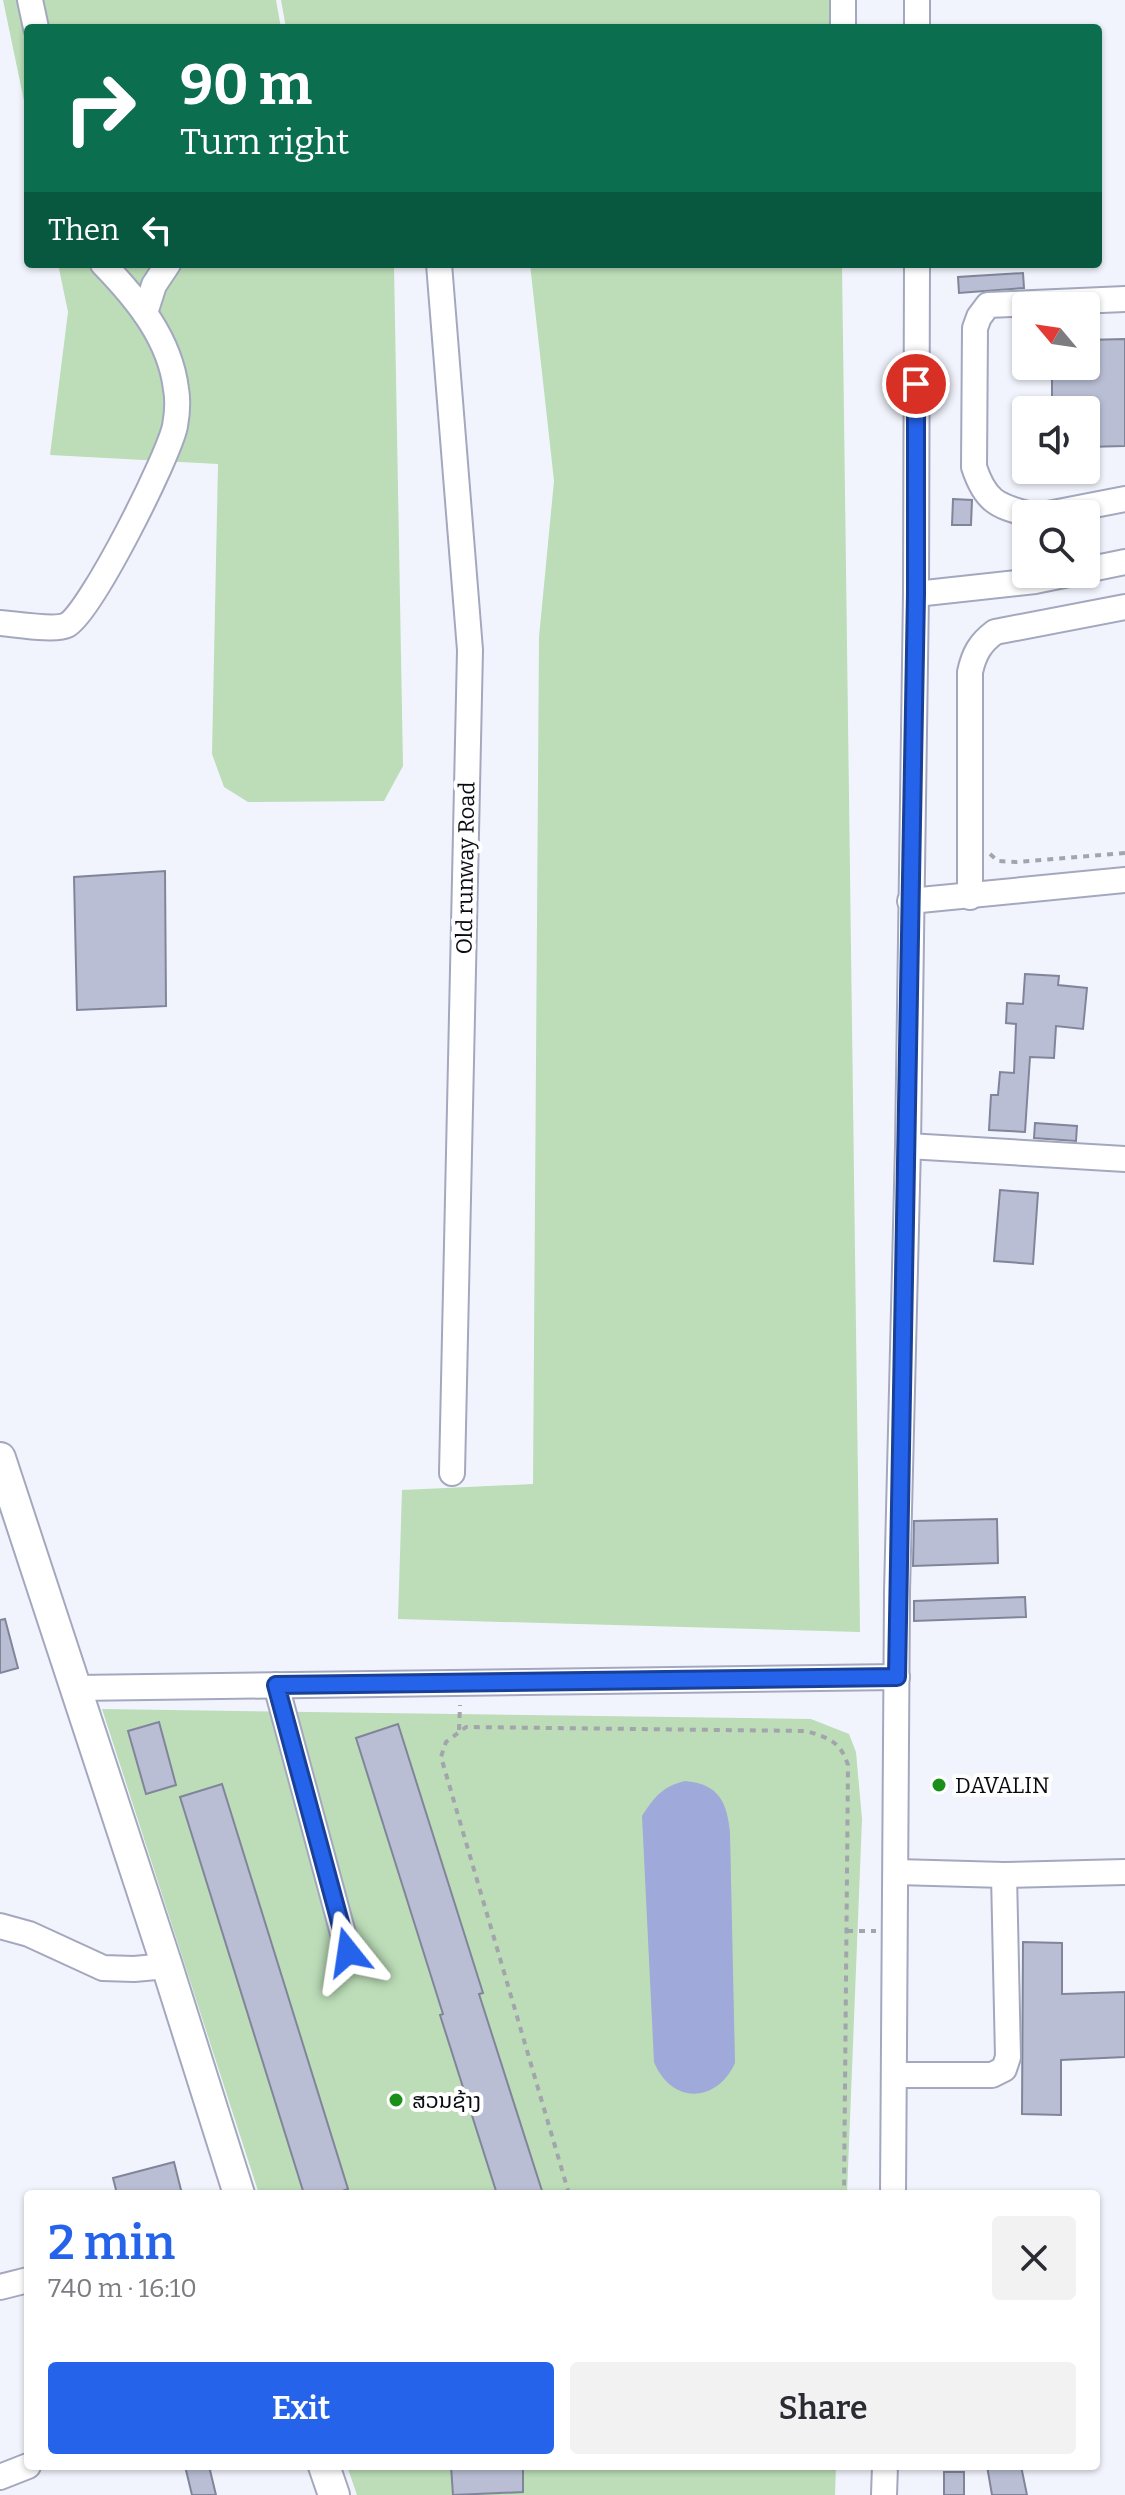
<!DOCTYPE html>
<html lang="en">
<head>
<meta charset="utf-8">
<style>
	body { margin:0; font-family:Bitter,"Noto Sans Lao",serif; background:#f2f2f3; color:#2b2b33; height:100vh; display:flex; flex-direction:column; font-size:30px; white-space:nowrap }
	* { box-sizing:border-box; margin:0 }
	p { font-size:26px; color:#7c7c81 }
	.icon { flex:none; width:44px; height:44px; fill:none; stroke:currentColor; stroke-width:2; stroke-linecap:round; stroke-linejoin:round }
	.map { position:relative; flex:1; overflow:hidden }
	.drawer { position:absolute; left:24px; top:2190px; width:1076px; height:280px; display:flex; flex-direction:column; background:#fff; border-radius:8px; box-shadow:0 2px 6px #0004 }
	.drawer>* { flex:none }
	.top-card { position:absolute; left:24px; top:24px; width:1078px; height:244px; border-radius:8px; box-shadow:0 2px 6px #0004; background:#0b6e4f; color:#fff; overflow:hidden }
	.needle { width:52px; rotate:299deg }
	.buttons { position:absolute; left:1012px; top:292px; display:grid; gap:16px }
	.buttons a { display:grid; place-items:center; width:88px; height:88px; border-radius:8px; background:#fff; box-shadow:0 2px 6px #0004; font-size:40px }
	.pin { position:absolute; display:grid; place-items:center; width:68px; height:68px; color:#fff; margin:-34px; border:4px solid #fff; border-radius:50%; box-shadow:0 2px 8px #0007 }
	.me { position:absolute; width:88px; margin:-44px; rotate:345deg; stroke-linejoin:round; filter:drop-shadow(0 0 6px #0008) }
	.turn { display:flex; align-items:center; gap:28px; height:168px; padding:0 24px; font-size:36px }
	.turn .icon { width:104px; height:104px; stroke-width:2.5 }
	.turn b { display:block; font-size:56px; line-height:68px }
	.then { display:flex; align-items:center; height:76px; padding:0 24px; background:#0003; gap:16px; font-size:30px }
	.round { display:grid; place-items:center; flex:none; width:84px; height:84px; border-radius:8px; background:#f2f2f3 }
	.head { display:flex; align-items:center; justify-content:space-between; height:136px; padding:0 24px }
	h1 { font-size:48px; font-weight:600; line-height:60px; color:#2563eb }
	.action { display:flex; gap:16px; margin-top:auto; padding:16px 24px }
	.action a { flex:1; height:92px; border-radius:8px; background:#2563eb; color:#fff; font-size:32px; font-weight:600; line-height:92px; text-align:center }
	.action a+a { background:#f2f2f3; color:#2b2b33 }
	.map>svg:first-child { display:block }
</style>
</head>
<body>
<div class="map">
<svg width="1125" height="2495" viewBox="0 0 1125 2495">
	<rect width="100%" height="100%" fill="#f2f4fd"/>
	<g fill="#bcddb8">
		<path d="M3,0H276L281,28H28V120Z"/>
		<path d="M281,0H841V28H286Z"/>
		<path d="M58,264H406L394,266L403,766L384,801L248,802L224,787L212,754L218,464L50,455L68,312Z"/>
		<path d="M530,264H842L860,1632L398,1619L402,1490L533,1484L539,637L554,481Z"/>
		<path d="M102,1709L811,1719L849,1734L856,1752L862,1819L847,2194H259Z"/>
		<path d="M347,2466H836L835,2495H357Z"/>
	</g>
	<path fill="#9fa9da" d="M685,1781C719,1784 727,1802 730,1833L735,2063C716,2104 671,2104 654,2062L642,1816C654,1797 663,1786 685,1781Z"/>
	<g fill="#b9bed4" stroke="#81859a" stroke-width="2">
		<path d="M1023,273L1024,288L959,293L958,277Z"/>
		<path d="M1125,339V446L1086,447V410H1052V366H1086V340Z"/>
		<path d="M953,499L972,500L971,525H952Z"/>
		<path d="M165,871L166,1006L77,1010L74,877Z"/>
		<path d="M1025,974L1059,976L1058,985L1087,988L1083,1029L1056,1026L1054,1058L1030,1057L1025,1132L989,1130L991,1095H998L1000,1072L1014,1073L1016,1024L1006,1023L1007,1003L1023,1004Z"/>
		<path d="M1035,1123L1077,1126L1076,1141L1034,1138Z"/>
		<path d="M1000,1190L1038,1193L1033,1264L994,1261Z"/>
		<path d="M997,1519L998,1563L913,1566L914,1521Z"/>
		<path d="M1025,1597L1026,1617L914,1621V1601Z"/>
		<path d="M5,1619L18,1668L0,1673V1620Z"/>
		<path d="M159,1722L176,1785L146,1794L128,1731Z"/>
		<path d="M398,1724L483,1993L479,1994L543,2194H497L440,2015L443,2014L356,1738Z"/>
		<path d="M222,1784L348,2189L334,2194H304L180,1797Z"/>
		<path d="M1023,1942L1062,1943V1994L1125,1992V2057L1061,2060V2115L1022,2114Z"/>
		<path d="M174,2162L182,2194H117L113,2178Z"/>
		<path d="M185,2466H209L216,2495H192Z"/>
		<path d="M451,2466H523V2492L453,2495Z"/>
		<path d="M987,2466H1021L1027,2495H992Z"/>
		<rect x="944" y="2472" width="20" height="23"/>
	</g>
	<g fill="none" stroke-linecap="round" stroke-linejoin="round">
		<defs>
			<g id="minor">
				<path d="M30,0L36,28"/>
				<path d="M843,0V28"/>
				<path d="M917,28V0"/>
				<path d="M439,264L470,650L452,1473"/>
				<path d="M145,313L154,285L168,264"/>
				<path d="M1028,514C996,506 985,500 974,467L975,328L979,317L988,305L1125,299"/>
				<path d="M1048,514L1125,499"/>
				<path d="M1086,570L1125,562"/>
				<path d="M916,594L1035,581L1069,574"/>
				<path d="M0,623C15,624 55,631 67,625C91,612 169,456 175,426C177,415 178,400 176,389C170,339 137,299 103,264"/>
				<path d="M970,897V672C974,654 980,643 995,632L1125,607"/>
				<path d="M910,901L1125,880"/>
				<path d="M908,1146L1125,1159"/>
				<path d="M276,1685L348,1952"/>
				<path d="M77,1688L897,1677"/>
				<path d="M897,1872L1004,1875L1125,1872"/>
				<path d="M0,1926L29,1934L103,1968L134,1969L167,1966"/>
				<path d="M896,2075H992L1004,2069L1008,2057L1004,1875"/>
				<path d="M893,2194L897,1592L908,1146L916,594L917,264"/>
				<path d="M0,2287L28,2280"/>
				<path d="M0,2477L28,2466"/>
				<path d="M884,2495L885,2466"/>
			</g>
			<g id="major">
				<path d="M0,1458L167,1966L239,2194"/>
				<path d="M324,2466L334,2495"/>
			</g>
		</defs>
		<use href="#minor" stroke="#a3a8be" stroke-width="28"/>
		<use href="#major" stroke="#a3a8be" stroke-width="34"/>
		<g stroke="#a3a5ad" stroke-width="4" stroke-dasharray="6 6" stroke-linecap="butt">
			<path d="M990,854L998,861L1016,862L1125,853"/>
			<path d="M459,1730L460,1705"/>
			<path d="M847,1931H876"/>
			<path d="M569,2194L441,1757L446,1742L466,1727L806,1731C829,1738 840,1741 848,1765L844,2194"/>
		</g>
		<use href="#minor" stroke="#fff" stroke-width="24"/>
		<use href="#major" stroke="#fff" stroke-width="30"/>
	</g>
	<g fill="none" stroke-linecap="round" stroke-linejoin="round">
		<defs>
			<path id="route" d="M348,1952L276,1685L897,1677L916,594V384"/>
		</defs>
		<use href="#route" stroke="#184099" stroke-width="20"/>
		<use href="#route" stroke="#2563eb" stroke-width="14"/>
	</g>
	<g fill="#1a8f1a" stroke="#fff" stroke-width="3">
		<circle cx="939" cy="1785" r="8"/>
		<circle cx="396" cy="2100" r="8"/>
	</g>
	<g text-anchor="middle" stroke-width="8" stroke-linejoin="round" paint-order="stroke">
		<g font-size="22" fill="#0a0b12" stroke="#fff">
			<text transform="translate(465 868) rotate(-89)" y="8">Old runway Road</text>
		</g>
		<g font-size="22" fill="#0a0b12" stroke="#fff" text-anchor="start">
			<text x="955" y="1793">DAVALIN</text>
			<text x="412" y="2108">ສວນຊ້າງ</text>
		</g>
	</g>
</svg>
<div class="buttons">
<a><svg class="needle" viewBox="-14 -14 28 28"><path d="M0-13l5 13h-10z" fill="#e53935"/><path d="M0 13l5-13h-10z" fill="#7c7c81"/></svg></a>
<a><svg class="icon" aria-label="sound" viewBox="0 0 24 24"><path d="M4 9h4l5-4v14l-5-4H4zM17 9q2 3 0 6"/></svg></a>
<a><svg class="icon" aria-label="search" viewBox="0 0 24 24"><circle cx="10" cy="10" r="6"/><path d="M15 15l6 6"/></svg></a>
</div>
<div class="pin" style="left:916px;top:384px;background:#d93025"><svg class="icon" aria-label="arrive" viewBox="0 0 24 24"><path d="M6 21V4h12l-3 4 3 4H6"/></svg></div>
<svg class="me" style="left:348px;top:1952px" viewBox="-20 -20 40 40"><path d="M0-17L14 15 0 8-14 15z" fill="#2563eb" stroke="#fff" stroke-width="4"/></svg>
<div class="top-card">
<div class="turn"><svg class="icon" aria-label="right" viewBox="0 0 24 24"><path d="M7 20v-9h11M14 6l5 5-5 5"/></svg><div><b>90 m</b>Turn right</div></div>
<div class="then">Then<svg class="icon" aria-label="left" viewBox="0 0 24 24"><path d="M17 20v-9H6M10 6l-5 5 5 5"/></svg></div>
</div>
<section class="drawer">
<div class="head"><div><h1>2 min</h1><p>740 m · 16:10</p></div><a class="round"><svg class="icon" aria-label="close" viewBox="0 0 24 24"><path d="M6 6l12 12M18 6L6 18"/></svg></a></div>
<div class="action"><a>Exit</a><a>Share</a></div>
</section>
</div>
</body>
</html>
